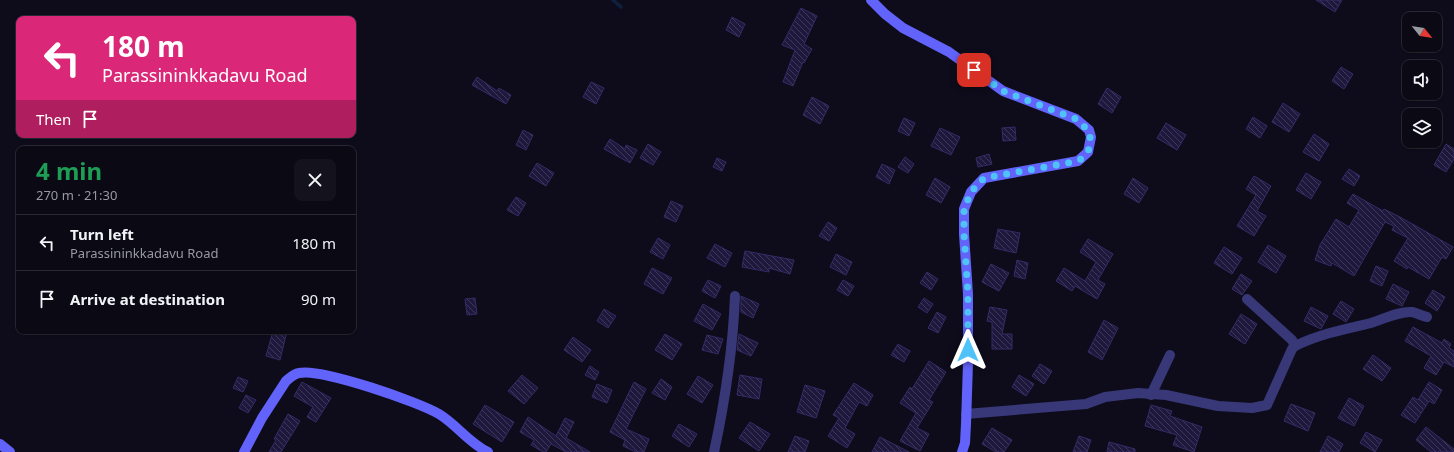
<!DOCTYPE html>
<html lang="en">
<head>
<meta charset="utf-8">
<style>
	body { margin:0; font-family:"Noto Sans",sans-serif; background:#13121d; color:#f1f3f6; height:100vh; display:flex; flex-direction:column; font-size:15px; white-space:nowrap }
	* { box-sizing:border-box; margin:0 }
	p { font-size:13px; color:#999aa0 }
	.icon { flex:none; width:22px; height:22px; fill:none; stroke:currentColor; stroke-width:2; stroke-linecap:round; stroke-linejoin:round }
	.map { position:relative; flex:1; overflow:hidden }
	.details { position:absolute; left:16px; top:146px; width:340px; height:188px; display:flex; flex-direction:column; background:#0a0914; border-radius:8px; box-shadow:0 1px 3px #0004,0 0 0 1px #2a2a34 }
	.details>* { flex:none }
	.top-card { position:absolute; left:16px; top:16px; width:340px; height:122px; border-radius:8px; box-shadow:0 1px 3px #0004,0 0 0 1px #2a2a34; background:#db2777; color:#fff; overflow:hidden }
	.needle { width:26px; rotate:120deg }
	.tools { position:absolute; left:1402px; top:12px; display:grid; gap:8px }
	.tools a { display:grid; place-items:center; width:40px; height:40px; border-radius:8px; background:#0a0914; box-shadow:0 1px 3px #0004,0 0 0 1px #2a2a34; font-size:20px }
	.pin { position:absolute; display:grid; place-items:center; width:34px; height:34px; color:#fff; margin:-17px; border-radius:8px; box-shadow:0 2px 6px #0006 }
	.me { position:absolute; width:44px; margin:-22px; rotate:0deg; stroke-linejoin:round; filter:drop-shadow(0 0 3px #0008) }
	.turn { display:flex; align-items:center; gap:14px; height:84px; padding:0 20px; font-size:18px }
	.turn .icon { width:52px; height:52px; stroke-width:2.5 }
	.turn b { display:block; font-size:28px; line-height:34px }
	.then { display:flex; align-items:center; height:38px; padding:0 20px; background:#0003; gap:8px; font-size:15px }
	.round { display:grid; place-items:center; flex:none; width:42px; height:42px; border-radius:8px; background:#13121d }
	.headline { display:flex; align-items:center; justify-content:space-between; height:68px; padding:0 20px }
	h1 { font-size:24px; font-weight:700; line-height:30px; color:#1e9e55 }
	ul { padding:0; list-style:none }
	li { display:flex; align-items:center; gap:12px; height:56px; padding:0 20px; border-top:1px solid #2a2a34 }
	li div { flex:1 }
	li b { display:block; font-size:15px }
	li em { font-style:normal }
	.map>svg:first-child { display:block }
</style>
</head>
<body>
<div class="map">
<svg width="1454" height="452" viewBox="0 0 1454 452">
	<defs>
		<pattern id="building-back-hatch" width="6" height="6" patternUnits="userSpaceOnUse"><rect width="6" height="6" fill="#1e183c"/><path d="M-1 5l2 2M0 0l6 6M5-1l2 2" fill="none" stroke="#3e3859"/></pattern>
	</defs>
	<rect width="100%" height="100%" fill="#0e0c1b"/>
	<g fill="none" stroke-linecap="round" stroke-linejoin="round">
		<path stroke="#0d213e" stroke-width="3.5" d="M613,0L621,7"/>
	</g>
	<g fill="url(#building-back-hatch)" stroke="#352b67">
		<path d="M1316,0H1342L1335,12Z"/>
		<path d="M801,8L817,16L804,44L812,49L804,63L803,62L793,86L783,82L795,50L782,45Z"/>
		<path d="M732,17L745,24L739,37L726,30Z"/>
		<path d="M1341,67L1353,74L1344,89L1332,81Z"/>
		<path d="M477,77L497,91L499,88L511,95L506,104L472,85Z"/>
		<path d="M591,82L604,88L596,104L583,97Z"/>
		<path d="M1107,88L1121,97L1112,113L1098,104Z"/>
		<path d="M812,97L829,106L820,124L803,115Z"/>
		<path d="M1283,103L1300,114L1289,132L1272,122Z"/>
		<path d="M1253,117L1267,126L1260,138L1246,129Z"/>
		<path d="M904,118L915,123L909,136L898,131Z"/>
		<path d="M1166,123L1186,135L1177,150L1157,138Z"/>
		<path d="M1015,127L1016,140L1003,141L1002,128Z"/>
		<path d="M940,128L960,137L951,155L931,146Z"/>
		<path d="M523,130L533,135L526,150L516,145Z"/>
		<path d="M1314,134L1329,144L1319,161L1303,152Z"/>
		<path d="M610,139L625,149L626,145L637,150L630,163L604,149Z"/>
		<path d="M648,144L661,152L653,165L640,158Z"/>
		<path d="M1446,144L1454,149V159L1446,172L1434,165Z"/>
		<path d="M989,154L992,164L978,167L976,158Z"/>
		<path d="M905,157L914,164L908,173L898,167Z"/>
		<path d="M717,158L726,162L722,171L713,167Z"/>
		<path d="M537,163L554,173L546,186L529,176Z"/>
		<path d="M882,164L895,170L889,184L876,177Z"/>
		<path d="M1349,169L1360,176L1354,186L1342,179Z"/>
		<path d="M1306,173L1321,182L1311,199L1296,190Z"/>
		<path d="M1254,176L1271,186L1257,211L1266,216L1254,236L1237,226L1256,195L1246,189Z"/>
		<path d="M935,178L950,187L941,203L926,195Z"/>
		<path d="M1133,178L1148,188L1139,203L1124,194Z"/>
		<path d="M1353,194L1383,211L1384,209L1400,217L1453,247L1446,259L1442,257L1429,279L1408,267L1407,269L1394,261L1408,238L1392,230L1394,226L1385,222L1354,276L1332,263L1331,266L1315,260L1320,245L1336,219L1349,227L1359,210L1347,203Z"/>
		<path d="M516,197L526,203L518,216L507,210Z"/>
		<path d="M671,201L683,206L676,222L664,217Z"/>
		<path d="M828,222L837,228L829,241L819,236Z"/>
		<path d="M998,229L1020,233L1016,253L994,248Z"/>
		<path d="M658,238L670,245L663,259L650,252Z"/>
		<path d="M1088,239L1113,254L1098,280L1105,284L1097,299L1075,286L1072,291L1056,281L1064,268L1085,281L1096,262L1080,252Z"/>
		<path d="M715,244L732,253L725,267L707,258Z"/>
		<path d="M1268,245L1286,256L1276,273L1258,262Z"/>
		<path d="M1224,247L1242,258L1232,274L1214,263Z"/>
		<path d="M745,251L794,260L790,274L769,268V272L742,267Z"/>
		<path d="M836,254L852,262L846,275L830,267Z"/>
		<path d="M1017,260L1028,263L1025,279L1014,276Z"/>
		<path d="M991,264L1009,273L999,291L982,282Z"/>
		<path d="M1376,266L1388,271L1382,286L1370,281Z"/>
		<path d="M652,268L672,278L663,294L644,284Z"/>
		<path d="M927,272L938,279L931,290L920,283Z"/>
		<path d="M1241,274L1252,281L1242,295L1232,289Z"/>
		<path d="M708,280L721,286L715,298L702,291Z"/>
		<path d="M843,280L854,286L848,296L837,290Z"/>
		<path d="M1393,284L1409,292L1402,306L1386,299Z"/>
		<path d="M1433,290L1445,297L1437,311L1425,303Z"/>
		<path d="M741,296L759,304L753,318L741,312Z"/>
		<path d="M475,298L477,314L467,315L465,299Z"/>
		<path d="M924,298L933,304L927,313L918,307Z"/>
		<path d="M1341,301L1354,309L1346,322L1333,314Z"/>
		<path d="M703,304L721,314L712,330L694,321Z"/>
		<path d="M990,307L1007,310L1002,334H1012V349H992V322L987,321Z"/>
		<path d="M1311,307L1328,316L1321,329L1304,321Z"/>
		<path d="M604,309L616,316L608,328L597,321Z"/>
		<path d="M937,312L946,317L938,333L928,328Z"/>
		<path d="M1241,314L1257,324L1245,344L1229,334Z"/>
		<path d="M1104,320L1118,328L1102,360L1088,352Z"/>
		<path d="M1413,327L1442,343L1444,339L1451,344L1449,348L1454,351V367L1444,362L1436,375L1424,368L1431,356L1405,341Z"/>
		<path d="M273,331H287L280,360L266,356Z"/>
		<path d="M665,334L682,344L672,360L655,350Z"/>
		<path d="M739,334L758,343L751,356L737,350Z"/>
		<path d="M707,335L723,339L718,354L702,350Z"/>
		<path d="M573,337L591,350L582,362L564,350Z"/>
		<path d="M898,344L910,351L904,362L891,355Z"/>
		<path d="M1373,355L1391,368L1382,381L1363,369Z"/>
		<path d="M929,361L946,372L929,400L933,402L917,428L929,434L920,451L900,441L916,413L900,403L910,387L912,389Z"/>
		<path d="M1040,364L1052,371L1044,384L1032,376Z"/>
		<path d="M590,366L599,372L595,380L585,375Z"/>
		<path d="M522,375L538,388L524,404L508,391Z"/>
		<path d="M740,375L762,379L759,399L737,395Z"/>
		<path d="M1019,375L1034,384L1026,396L1012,387Z"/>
		<path d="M698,376L713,385L702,403L687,394Z"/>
		<path d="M238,377L248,381L243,392L233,388Z"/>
		<path d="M661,379L672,387L665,400L652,393Z"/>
		<path d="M302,382L331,398L316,422L307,417L313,407L294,396Z"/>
		<path d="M634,382L646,389L626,429L649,439L644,452H636L623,446L625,440L610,432Z"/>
		<path d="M1429,382L1442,390L1434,404L1429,401L1415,423L1401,415L1413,397L1418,400Z"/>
		<path d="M854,383L873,395L867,406L859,402L845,428L855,434L847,448L828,436L839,418L833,415Z"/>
		<path d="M597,384L612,390L607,403L592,397Z"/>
		<path d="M805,385L825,391L816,418L797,412Z"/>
		<path d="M246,395L256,400L248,413L239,408Z"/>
		<path d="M1349,398L1364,406L1354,426L1338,418Z"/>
		<path d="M1291,404L1315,413L1308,431L1284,421Z"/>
		<path d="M485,405L514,422L502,442L473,424Z"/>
		<path d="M1151,405L1172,411L1170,416L1202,427L1194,452L1173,445L1177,435L1145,426Z"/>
		<path d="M288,414L300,421L281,452H269L276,440L274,439Z"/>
		<path d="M528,417L556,436L565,418L574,422L566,438L590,452H566L551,444L546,452H543L531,445L534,440L520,432Z"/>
		<path d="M750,422L770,434L759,451L739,438Z"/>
		<path d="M679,424L697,434L689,447L672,436Z"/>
		<path d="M1426,427L1454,449V452H1431L1416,440Z"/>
		<path d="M992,428L1012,440L1004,452H996L982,444Z"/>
		<path d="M1366,432L1382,440L1375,452L1360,443Z"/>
		<path d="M795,436L809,441L805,452H788Z"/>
		<path d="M1079,436L1091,440L1087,452H1073Z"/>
		<path d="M1328,436L1343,444L1339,452H1320Z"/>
		<path d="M880,437L909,452H872Z"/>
		<path d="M1109,442L1135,449V452H1107Z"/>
	</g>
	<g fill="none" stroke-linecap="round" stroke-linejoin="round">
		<g stroke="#383879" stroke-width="10">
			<path d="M1247,299L1292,340L1295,346"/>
			<path d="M1151,395L1170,355"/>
			<path d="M966,414L1086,404L1105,397L1138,393L1166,395L1218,406L1252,408L1267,405L1292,349L1295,346C1320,334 1345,329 1371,323C1384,319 1399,311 1412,312C1417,313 1422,316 1427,317"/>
			<path d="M714,452C725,401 733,348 735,296"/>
		</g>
		<g stroke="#6263fa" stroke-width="10">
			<path d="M871,0L885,14L903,28L949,52L1003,91L1076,119L1089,130L1091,137L1088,152L1078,161L984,178L971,192L964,209V234L968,294V363L966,424L965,443L962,452"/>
			<path d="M0,444L10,452"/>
			<path d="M244,452L262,418L286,381C290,378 293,374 299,373C321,368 419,402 439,414C457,425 469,443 488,452"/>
		</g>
	</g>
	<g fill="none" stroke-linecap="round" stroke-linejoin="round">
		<path stroke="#4fc3f7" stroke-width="7" stroke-dasharray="0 12.6" d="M968,350V294L964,234V209L971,192L984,178L1078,161C1090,154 1093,143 1088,130L1076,119L1003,91L974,70"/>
	</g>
</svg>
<div class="tools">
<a><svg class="needle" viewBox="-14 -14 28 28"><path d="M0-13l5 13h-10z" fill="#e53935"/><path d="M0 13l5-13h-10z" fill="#999aa0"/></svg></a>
<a><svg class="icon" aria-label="sound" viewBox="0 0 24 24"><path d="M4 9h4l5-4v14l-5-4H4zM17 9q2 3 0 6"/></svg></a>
<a><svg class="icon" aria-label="layers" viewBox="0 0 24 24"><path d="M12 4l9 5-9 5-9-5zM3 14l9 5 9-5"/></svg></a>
</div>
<div class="pin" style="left:974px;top:70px;background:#d93025"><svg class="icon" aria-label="arrive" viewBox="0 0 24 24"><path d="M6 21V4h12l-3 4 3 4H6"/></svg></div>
<svg class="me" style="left:968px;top:350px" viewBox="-20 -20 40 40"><path d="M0-17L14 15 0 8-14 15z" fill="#4fc3f7" stroke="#fff" stroke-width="4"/></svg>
<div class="top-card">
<div class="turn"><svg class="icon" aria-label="left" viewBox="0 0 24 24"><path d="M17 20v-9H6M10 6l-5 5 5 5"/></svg><div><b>180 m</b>Parassininkkadavu Road</div></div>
<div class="then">Then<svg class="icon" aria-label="arrive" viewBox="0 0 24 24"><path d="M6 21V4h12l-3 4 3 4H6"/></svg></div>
</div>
<section class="details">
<div class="headline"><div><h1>4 min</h1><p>270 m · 21:30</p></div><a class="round"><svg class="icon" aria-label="close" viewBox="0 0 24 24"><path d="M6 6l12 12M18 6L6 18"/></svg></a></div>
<ul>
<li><svg class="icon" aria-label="left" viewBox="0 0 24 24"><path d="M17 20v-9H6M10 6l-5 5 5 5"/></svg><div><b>Turn left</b><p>Parassininkkadavu Road</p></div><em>180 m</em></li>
<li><svg class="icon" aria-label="arrive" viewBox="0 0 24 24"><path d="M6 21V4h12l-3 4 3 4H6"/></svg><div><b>Arrive at destination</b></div><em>90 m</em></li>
</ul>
</section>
</div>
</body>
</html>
